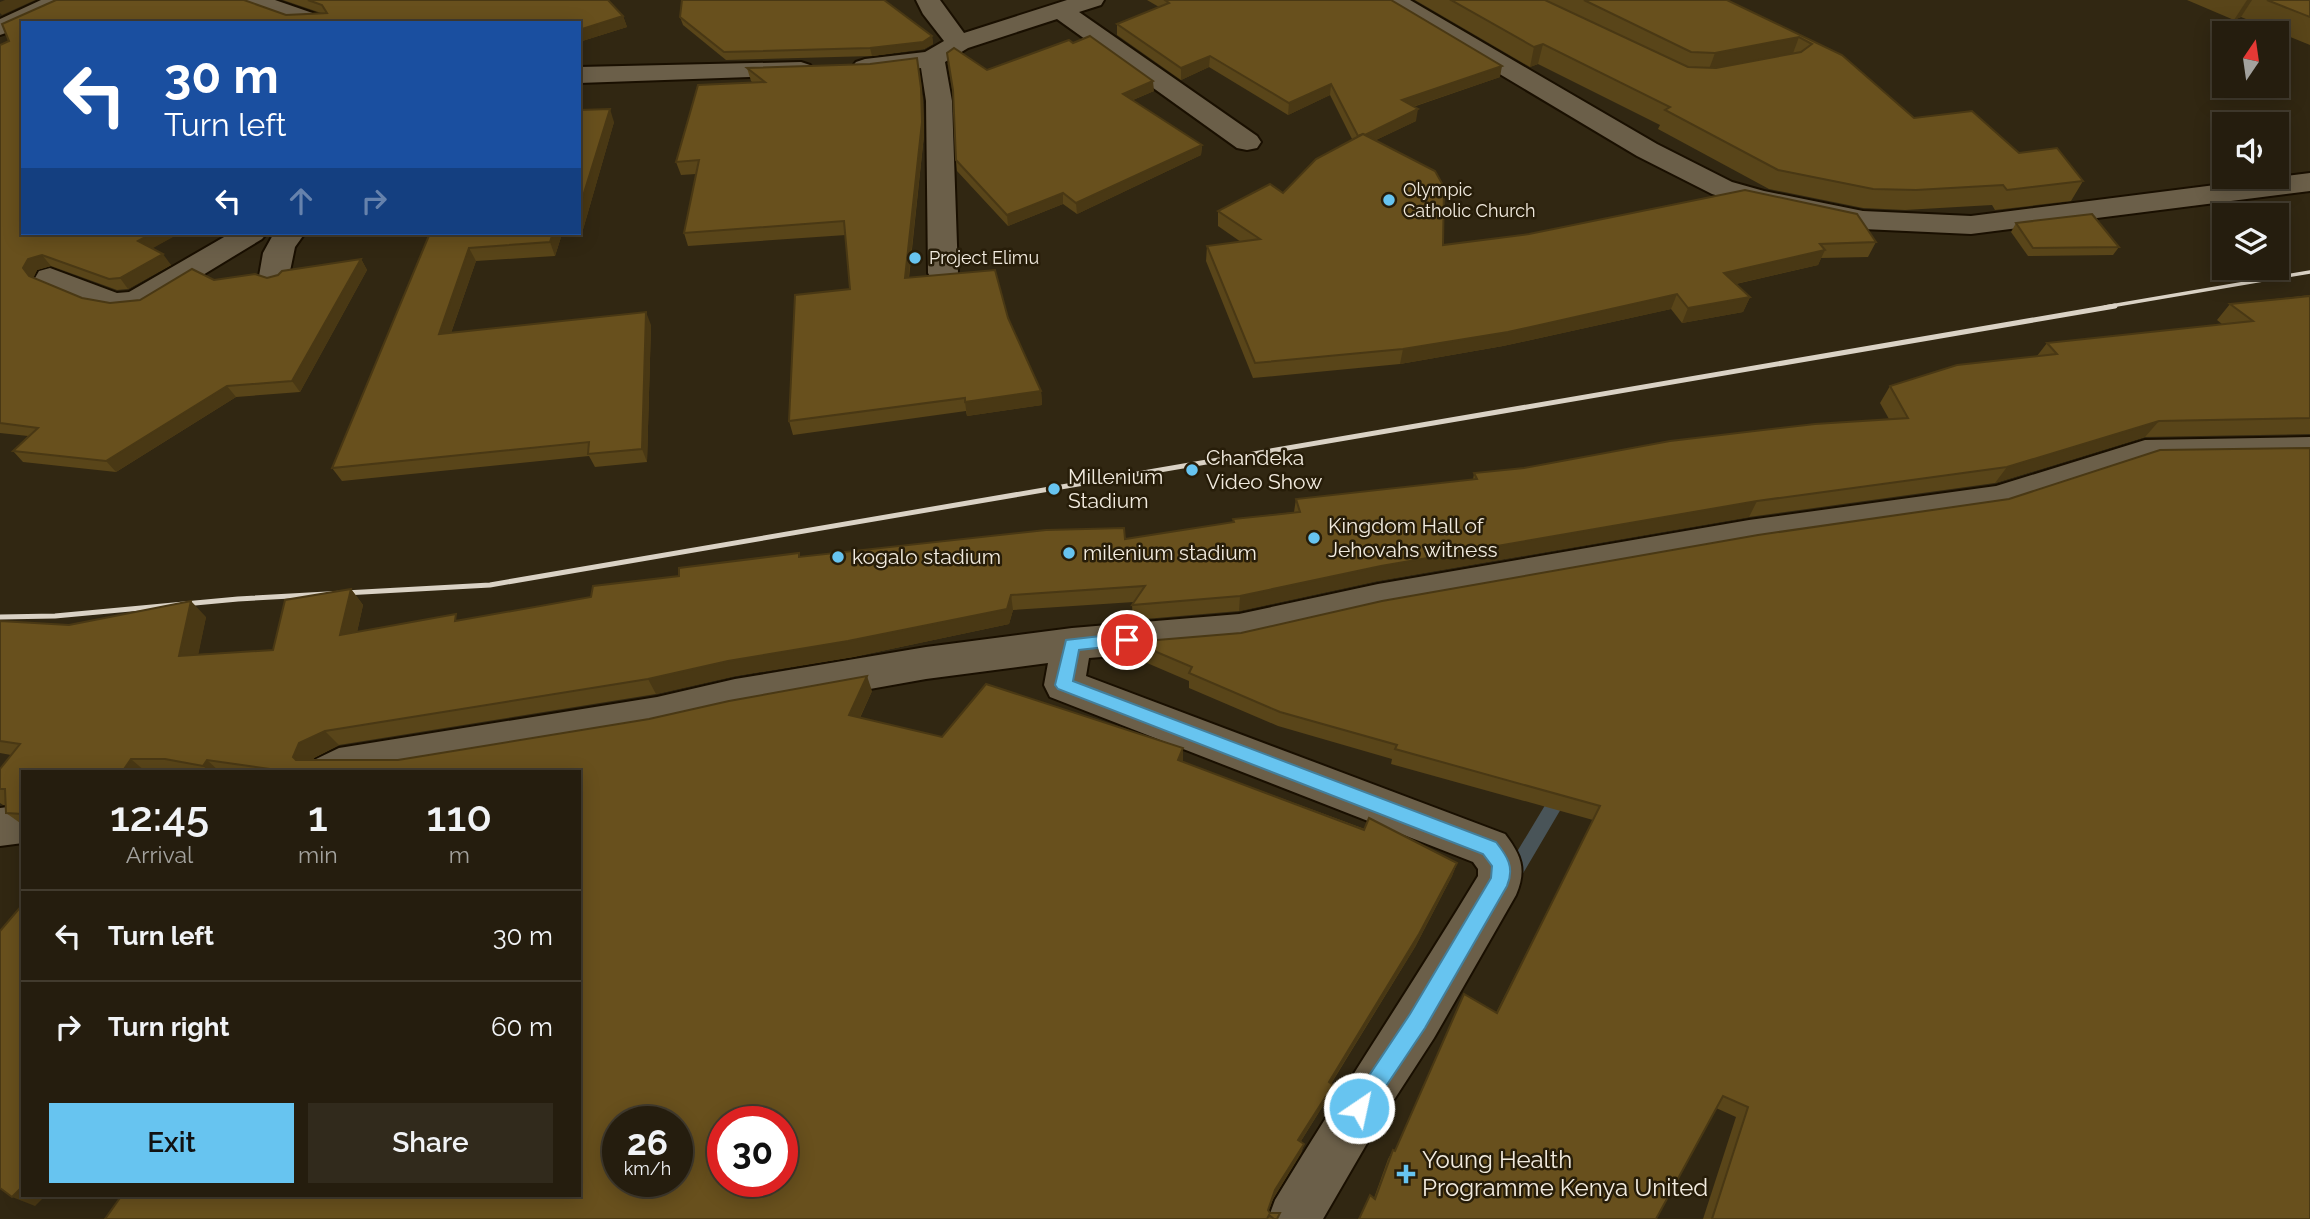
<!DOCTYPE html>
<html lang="en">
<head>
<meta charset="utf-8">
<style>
	body { margin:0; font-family:Raleway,sans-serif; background:#312a1c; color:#f1f3f6; height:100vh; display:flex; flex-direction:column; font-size:26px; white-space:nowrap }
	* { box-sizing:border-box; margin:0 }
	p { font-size:23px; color:#a3a29e }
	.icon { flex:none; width:38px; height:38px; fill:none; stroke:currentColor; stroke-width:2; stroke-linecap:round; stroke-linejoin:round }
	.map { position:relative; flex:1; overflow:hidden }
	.panel { position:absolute; left:21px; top:770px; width:560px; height:427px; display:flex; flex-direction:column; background:#251d0e; border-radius:0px; box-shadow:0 4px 18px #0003,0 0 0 2px #423b2e }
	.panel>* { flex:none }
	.guide { position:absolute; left:21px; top:21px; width:560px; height:214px; border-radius:0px; box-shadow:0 4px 18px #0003,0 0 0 2px #423b2e; background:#1a4fa0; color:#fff; overflow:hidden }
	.needle { width:46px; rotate:13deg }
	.controls { position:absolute; left:2212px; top:21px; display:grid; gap:14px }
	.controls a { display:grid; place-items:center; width:77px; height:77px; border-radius:0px; background:#251d0e; box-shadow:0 4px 18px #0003,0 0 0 2px #423b2e; font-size:35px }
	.speed { position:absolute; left:602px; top:1106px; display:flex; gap:14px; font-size:35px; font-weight:700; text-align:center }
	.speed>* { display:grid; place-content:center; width:91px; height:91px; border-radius:50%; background:#251d0e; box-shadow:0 4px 18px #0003,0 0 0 2px #423b2e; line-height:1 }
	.speed small { font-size:18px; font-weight:400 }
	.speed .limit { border:10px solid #d22; background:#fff; color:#111 }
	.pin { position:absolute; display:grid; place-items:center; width:60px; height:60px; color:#fff; margin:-30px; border:4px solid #fff; border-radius:50%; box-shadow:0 2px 7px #0007 }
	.me { position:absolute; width:77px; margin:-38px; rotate:34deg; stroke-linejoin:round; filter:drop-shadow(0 0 5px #0008) }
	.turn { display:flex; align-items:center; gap:24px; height:147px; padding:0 28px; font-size:32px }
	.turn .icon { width:91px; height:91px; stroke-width:2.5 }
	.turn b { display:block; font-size:49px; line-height:60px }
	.lanes { display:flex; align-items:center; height:66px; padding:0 28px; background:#0003; justify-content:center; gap:35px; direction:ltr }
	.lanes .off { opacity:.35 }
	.eta { display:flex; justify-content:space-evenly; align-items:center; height:119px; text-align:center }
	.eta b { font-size:42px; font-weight:600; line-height:49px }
	.primary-button { display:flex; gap:14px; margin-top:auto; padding:14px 28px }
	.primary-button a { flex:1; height:80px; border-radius:0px; background:#67c4f0; color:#111; font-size:28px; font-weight:600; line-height:80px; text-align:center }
	.primary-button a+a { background:#312a1c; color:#f1f3f6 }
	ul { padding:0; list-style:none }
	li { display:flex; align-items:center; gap:21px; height:91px; padding:0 28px; border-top:2px solid #423b2e }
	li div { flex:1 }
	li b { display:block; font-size:26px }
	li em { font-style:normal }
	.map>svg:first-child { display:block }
</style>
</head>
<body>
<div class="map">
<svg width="2310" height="1219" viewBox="0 0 2310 1219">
	<rect width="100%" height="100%" fill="#312712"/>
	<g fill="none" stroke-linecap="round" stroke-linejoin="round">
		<path fill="#495458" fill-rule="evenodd" d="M1562,784L1568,787L1571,792L1568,797L1515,887L1509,889L1503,887L1500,881L1503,875L1556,787Z"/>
		<defs>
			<g id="street">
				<path d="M41,0H73L70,5L32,23H23V27L0,35V19Z"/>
				<path d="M239,0H275L327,18L330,23H293L242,5Z"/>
				<path d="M916,0H940L964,33L1067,0H1104L1101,5L1079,12L1257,136L1261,142L1257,148L1247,150L1237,148L1057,19L968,48L945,62L952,101L958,273L954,280L943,283L932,280L928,273L926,101L921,68L865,75L856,72L852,67L856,62L865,59L925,52L944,41L923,14Z"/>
				<path d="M1381,0H1410L1657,144L1732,182L1764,191L1863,211L1971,216L2310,173V191L1971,234L1863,229L1759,208L1712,194L1637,156L1384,5Z"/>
				<path d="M801,62L810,65L814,70L810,75L579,83V67Z"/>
				<path d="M231,233H267L262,239L147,309C109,319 74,299 39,285L35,278L39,271L50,268L117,293L129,292Z"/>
				<path d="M274,233H305L295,247L289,276L285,283L274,286L263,283L259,276L263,253Z"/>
				<path d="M2310,437V461L2146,464L1996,512L1749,548L1378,614L1239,646L1089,658L1086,676L1505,834C1521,855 1527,869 1516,895L1434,1038L1377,1126L1323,1219H1268L1275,1200C1341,1091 1412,985 1478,876V869L1473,862L1050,697L1044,685L1048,663L926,679L735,713L657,731L410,772H310L316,759L339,748L657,697L735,679L926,647L1072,628L1239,614L1378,584L1749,520L1996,486L2145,440Z"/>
				<path d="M23,805V843L0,846V808Z"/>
			</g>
		</defs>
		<use href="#street" stroke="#190f00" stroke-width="4"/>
		<use href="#street" fill="#6b5f49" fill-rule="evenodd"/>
		<path stroke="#dad2c5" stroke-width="3.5" d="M2105,307L2310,272"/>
		<path stroke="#dad2c5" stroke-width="5" d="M0,617L55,616L238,599L490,585L2115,306"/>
	</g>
	<g fill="#594519">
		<path d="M283,0H608L623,16L627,27L579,42V23L23,233H180L152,248L171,265L128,289L117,290L51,266L37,270L33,278L82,298L110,303L140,300L214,280L267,278L361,259L367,270L300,392L236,397L116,472L23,462L13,451L28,436L0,433V45L286,15L321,13Z"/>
		<path d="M1147,0H1383L1500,77L1413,107L1416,121L1376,140L1443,245L1876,242L1868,257L1821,258L1818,265L1736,284L1750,297L1743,312L1682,323L1671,309L1503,346L1400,364L1253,378L1206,261L1207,246L1241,242L1218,226V211L1283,193L1352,139L1330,95L1288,115L1209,67L1181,80L1117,35V24L1159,7Z"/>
		<path d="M1415,0H1727L1842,55L1914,118L2019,153L2083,181L2071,201L1995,210L1992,205L1905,210L1863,208L1769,189L1658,129L1660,125L1538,64L1530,67Z"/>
		<path d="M2187,0H2310V45L2241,17L2234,20Z"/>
		<path d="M680,17L932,36L933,44L924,49L872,56L726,60L683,25Z"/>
		<path d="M917,58L923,101L924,135L909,278L1008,318L1041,391L1042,405L967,416L966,411L793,435L789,421L850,289L846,235L688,246L684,233L696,174L681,175L676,162L753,83L751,81L747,68L870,64Z"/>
		<path d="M987,70L1154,91L1133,100L1202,145L1201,155L1077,214L1063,204L1008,226L957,171L956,160Z"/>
		<path d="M579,110L614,122L582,233L562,234L555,256L476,261L451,333L651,325L647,462L595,467L589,456L342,481L332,468L430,233H579Z"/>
		<path d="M2016,223L2119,247L2113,255L2028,256L2011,232Z"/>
		<path d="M2310,295V434L2145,437L1995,483L1749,517L1377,581L1239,611L1133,620L1132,605L1134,602L1013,610L1009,624L853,657L735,676L656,694L339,745L314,758L312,760H398L872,691L860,718L942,737L1183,748V762L1457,863L1452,876L1415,947L1331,1084L1333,1085L1329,1096L1301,1141L1304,1144L1301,1153L1273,1199L1268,1210L1270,1213L1278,1219H105L579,1195V772H23V825L6,813V805H3L0,803V769L11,755L0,753V621L69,625L206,617L198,654L273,650L351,589L363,605L357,632L461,620L591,597L679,576L799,553L800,557L1125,539L1233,522V519L1294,512L1296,499L1473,480L1474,473L1524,468L1889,419L1880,403L1890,386L2037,356L2047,343L2222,324L2217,320L2230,304Z"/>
		<path d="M2009,499L2310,1219H1703L1736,1117L1716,1108L1656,1219H1359L1370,1195L1374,1198L1388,1159L1393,1150L1395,1151L1464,994L1496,1013L1593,820L1391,764L1392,759L1278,726L1189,688V681L1133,657V642L1241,633Z"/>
	</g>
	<g fill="#493814">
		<path d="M5,0H35L2,15L0,13V2Z"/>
		<path d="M2247,0H2252L2241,17L2234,20Z"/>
		<path d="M623,16L627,27L579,42V30Z"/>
		<path d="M932,36L933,44L924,49L872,56L870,48Z"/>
		<path d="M1799,37L1792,56L1708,72L1715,53Z"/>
		<path d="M1543,44L1538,64L1530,67L1534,47Z"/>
		<path d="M1210,56L1209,67L1181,80V68Z"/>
		<path d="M1502,66L1500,77L1400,111L1402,100Z"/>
		<path d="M1153,81L1154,91L1123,104V94Z"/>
		<path d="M1331,84L1330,95L1288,115L1289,103Z"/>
		<path d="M921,88L923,101L924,135L907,292L905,278Z"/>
		<path d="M610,109L614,122L582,233L579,227V209Z"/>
		<path d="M1418,109L1416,121L1357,149L1359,138Z"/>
		<path d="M1202,145L1201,155L1077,214L1076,203Z"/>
		<path d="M1063,193V204L1008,226L1007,215Z"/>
		<path d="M152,233H180L146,252L138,241Z"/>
		<path d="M553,233H562V234L555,256L550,242Z"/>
		<path d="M469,248L476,261L446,347L439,334Z"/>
		<path d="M1825,250L1818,265L1717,288L1724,273Z"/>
		<path d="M163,254L171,265L128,289L120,278Z"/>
		<path d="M42,255L51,266L37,270L33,279L29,276L23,268L28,259Z"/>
		<path d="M361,259L367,270L300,392L292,381Z"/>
		<path d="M1677,294L1671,309L1503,346L1400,364L1403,349Z"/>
		<path d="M1750,297L1743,312L1682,323L1688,308Z"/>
		<path d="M646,312L651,325L647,462L642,449Z"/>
		<path d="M227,386L236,397L116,472L106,461Z"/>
		<path d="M1041,391L1042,405L967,416L965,402Z"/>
		<path d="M2159,421L2145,437L1995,483L2007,467Z"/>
		<path d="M1757,501L1749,517L1377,581L1239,611L1240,596L1381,566Z"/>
		<path d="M351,589L363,605L353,650L340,635Z"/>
		<path d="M1011,595L1013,610L1009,624L853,657L735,676L656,694L648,679Z"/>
		<path d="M191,601L206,617L195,671L179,656Z"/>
		<path d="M867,676L872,691L854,730L849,715Z"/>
		<path d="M325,731L339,745L314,758L308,771L296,760L293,757L299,743Z"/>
		<path d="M1183,748V762L1178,760Z"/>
		<path d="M131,759L146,772H122Z"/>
		<path d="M207,760L220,772H210L203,766Z"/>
		<path d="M1457,863L1452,876L1415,947L1325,1093L1329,1082Z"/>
		<path d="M1333,1085L1329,1096L1296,1149L1298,1140Z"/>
		<path d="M1304,1144L1301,1153L1273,1199L1266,1218L1275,1190Z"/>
		<path d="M23,1186V1195H46L35,1206L12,1197Z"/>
	</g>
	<g fill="#68501d" stroke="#493814" stroke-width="2" fill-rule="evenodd">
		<path d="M56,0H244L286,15L327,13L322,5L308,0H608L623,16L579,30V23H23V233H152L138,241L163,254L120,278L109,279L42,255L28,259L23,268L29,276L82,298L110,303L140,300L192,269L214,280L255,274L267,278L278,275L282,271L361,259L292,381L227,386L106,461L13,451L38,428L0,423V45L9,41L2,24Z"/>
		<path d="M682,0H884L932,36L923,42L870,48L724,52L680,17Z"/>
		<path d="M1165,0H1391L1502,66L1402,100L1418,109L1365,135L1363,134L1358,136L1331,84L1289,103L1210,56L1181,68L1117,24L1169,3Z"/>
		<path d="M1451,0H1545L1688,67L1716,68L1801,52L1812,44L1799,37L1715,53L1691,52L1584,0H1727L1842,55L1914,118L1972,111L2019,153L2057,148L2083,181L2007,190L2003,185L1916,190L1873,189L1778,170L1665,110L1670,107L1543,44L1534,47Z"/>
		<path d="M2267,0H2310V17Z"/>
		<path d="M1090,36L1153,81L1123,94L1202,145L1076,203L1063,193L1007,215L956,160L953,90L947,53L954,48L987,70L1069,40L1073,43Z"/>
		<path d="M917,58L921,88L922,122L905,278L995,270L1008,318L1041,391L965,402V398L789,421L795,295L850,289L844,221L684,233L699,160L676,162L698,85L765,82L747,68L870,64Z"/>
		<path d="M610,109L579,209V110Z"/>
		<path d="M1363,134L1435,171L1444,187L1443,245L1529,234L1745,190L1857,214L1876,242L1820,244L1825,250L1724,273L1750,297L1688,308L1677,294L1508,332L1403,349L1255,363L1207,246L1260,239L1218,211L1270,184L1283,193L1316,159Z"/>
		<path d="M2092,214L2119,247L2033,248L2016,223Z"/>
		<path d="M430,233H553L550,242L469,248L439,334L646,312L642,449L588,454L589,442L332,468Z"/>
		<path d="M2310,296V418L2159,421L2007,467L1757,501L1381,566L1240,596L1132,605L1145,586L1011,595L1007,609L848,641L728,661L648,679L325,731L299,743L293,757L296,760H398L649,719L729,701L867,676L849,715L942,737L986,684L1183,748L1178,760L1364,830L1369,818L1457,863L1419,934L1329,1082L1333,1085L1298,1140L1304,1144L1275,1190L1268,1210L1270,1213H1280L1277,1219H1274L1269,1215L1267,1219H105L122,1195H579V772H291L207,760L203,766L165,759H131L122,772H23V814L6,813L5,789H0V769L20,744L0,741V621L69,625L191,601L179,656L273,650L285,600L351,589L340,635L456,614L455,621L591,597L593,586L679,576V568L799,553V557L1046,530L1124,528L1125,539L1234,522L1233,519L1300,512L1296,499L1477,479L1474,473L1524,468L1670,441L1815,424L1908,418L1890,386L1957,365L2057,354L2047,343L2253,321L2230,304ZM618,1122H677V1181H618ZM723,1122H782V1181H723Z"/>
		<path d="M2310,448V1219H1712L1748,1107L1723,1096L1656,1219H1359L1370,1195L1375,1199L1393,1150L1395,1151L1464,994L1497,1013L1600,806L1395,749L1397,745L1280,712L1189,673L1192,667L1133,642L1241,633L1382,601L1758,535L2009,499L2160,450Z"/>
		<path d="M23,904V1186L12,1197L0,1188V931Z"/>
	</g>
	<path fill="#67c4f0" stroke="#437f9c" stroke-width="2" d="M1127,633L1133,635L1135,640L1133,644L1079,650L1073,681L1496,842C1507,856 1515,867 1507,886L1425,1028L1366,1116L1359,1119L1352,1116L1349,1108L1352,1101L1410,1014L1491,878L1492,866L1483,854L1058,689L1055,685L1066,640Z"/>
	<g fill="#67c4f0" stroke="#271d09" stroke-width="2.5">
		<circle cx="1389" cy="200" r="7"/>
		<circle cx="915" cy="258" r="7"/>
		<circle cx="1192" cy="470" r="7"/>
		<circle cx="1054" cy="489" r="7"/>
		<circle cx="1314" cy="538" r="7"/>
		<circle cx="1069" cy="553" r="7"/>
		<circle cx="838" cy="557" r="7"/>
		<path d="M1402.5 1163.5h7v7h7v7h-7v7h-7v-7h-7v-7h7z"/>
	</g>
	<g text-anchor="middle" stroke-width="5" stroke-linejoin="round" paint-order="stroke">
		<g font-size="18" fill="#f2ebdf" stroke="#271d09" text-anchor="start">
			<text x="1403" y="196">Olympic<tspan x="1403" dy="21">Catholic Church</tspan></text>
			<text x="929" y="264">Project Elimu</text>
		</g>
		<g font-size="21" fill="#f2ebdf" stroke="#271d09" text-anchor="start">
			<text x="1206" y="465">Chandeka<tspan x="1206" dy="24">Video Show</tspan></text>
			<text x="1068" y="484">Millenium<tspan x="1068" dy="24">Stadium</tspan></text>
			<text x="1328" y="533">Kingdom Hall of<tspan x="1328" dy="24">Jehovahs witness</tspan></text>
			<text x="1083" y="560">milenium stadium</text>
			<text x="852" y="564">kogalo stadium</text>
		</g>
		<g font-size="24" fill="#f2ebdf" stroke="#271d09" text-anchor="start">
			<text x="1422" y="1168">Young Health<tspan x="1422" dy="28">Programme Kenya United</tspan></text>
		</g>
	</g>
</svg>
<div class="controls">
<a><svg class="needle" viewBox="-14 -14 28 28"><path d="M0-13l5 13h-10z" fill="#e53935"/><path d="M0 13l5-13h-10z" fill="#a3a29e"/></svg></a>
<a><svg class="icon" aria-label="sound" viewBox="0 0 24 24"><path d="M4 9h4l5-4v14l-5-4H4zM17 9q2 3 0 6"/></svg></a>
<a><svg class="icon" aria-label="layers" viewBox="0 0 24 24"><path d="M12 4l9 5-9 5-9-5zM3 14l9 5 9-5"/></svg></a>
</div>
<div class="speed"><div>26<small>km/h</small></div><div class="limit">30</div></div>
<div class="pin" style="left:1127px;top:640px;background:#d93025"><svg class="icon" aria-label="arrive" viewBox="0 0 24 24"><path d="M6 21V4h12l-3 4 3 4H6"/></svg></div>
<svg class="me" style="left:1359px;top:1108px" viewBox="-20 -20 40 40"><circle r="17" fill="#67c4f0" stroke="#fff" stroke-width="3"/><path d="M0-11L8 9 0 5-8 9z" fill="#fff"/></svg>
<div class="guide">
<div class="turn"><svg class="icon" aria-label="left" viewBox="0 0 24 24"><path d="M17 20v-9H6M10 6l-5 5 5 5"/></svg><div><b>30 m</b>Turn left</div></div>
<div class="lanes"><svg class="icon" aria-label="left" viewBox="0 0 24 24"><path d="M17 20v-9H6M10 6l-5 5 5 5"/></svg><svg class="icon off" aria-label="ahead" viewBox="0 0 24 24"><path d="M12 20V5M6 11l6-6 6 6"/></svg><svg class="icon off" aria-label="right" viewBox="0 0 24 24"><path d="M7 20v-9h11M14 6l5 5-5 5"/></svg></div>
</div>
<section class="panel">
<div class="eta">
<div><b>12:45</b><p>Arrival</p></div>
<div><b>1</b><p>min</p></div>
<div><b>110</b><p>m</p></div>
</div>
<ul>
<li><svg class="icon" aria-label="left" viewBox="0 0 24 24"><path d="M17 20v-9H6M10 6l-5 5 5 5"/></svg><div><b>Turn left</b></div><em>30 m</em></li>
<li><svg class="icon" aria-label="right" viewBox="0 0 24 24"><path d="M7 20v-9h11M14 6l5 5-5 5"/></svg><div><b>Turn right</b></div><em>60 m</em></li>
</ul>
<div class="primary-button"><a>Exit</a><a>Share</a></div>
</section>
</div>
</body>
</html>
